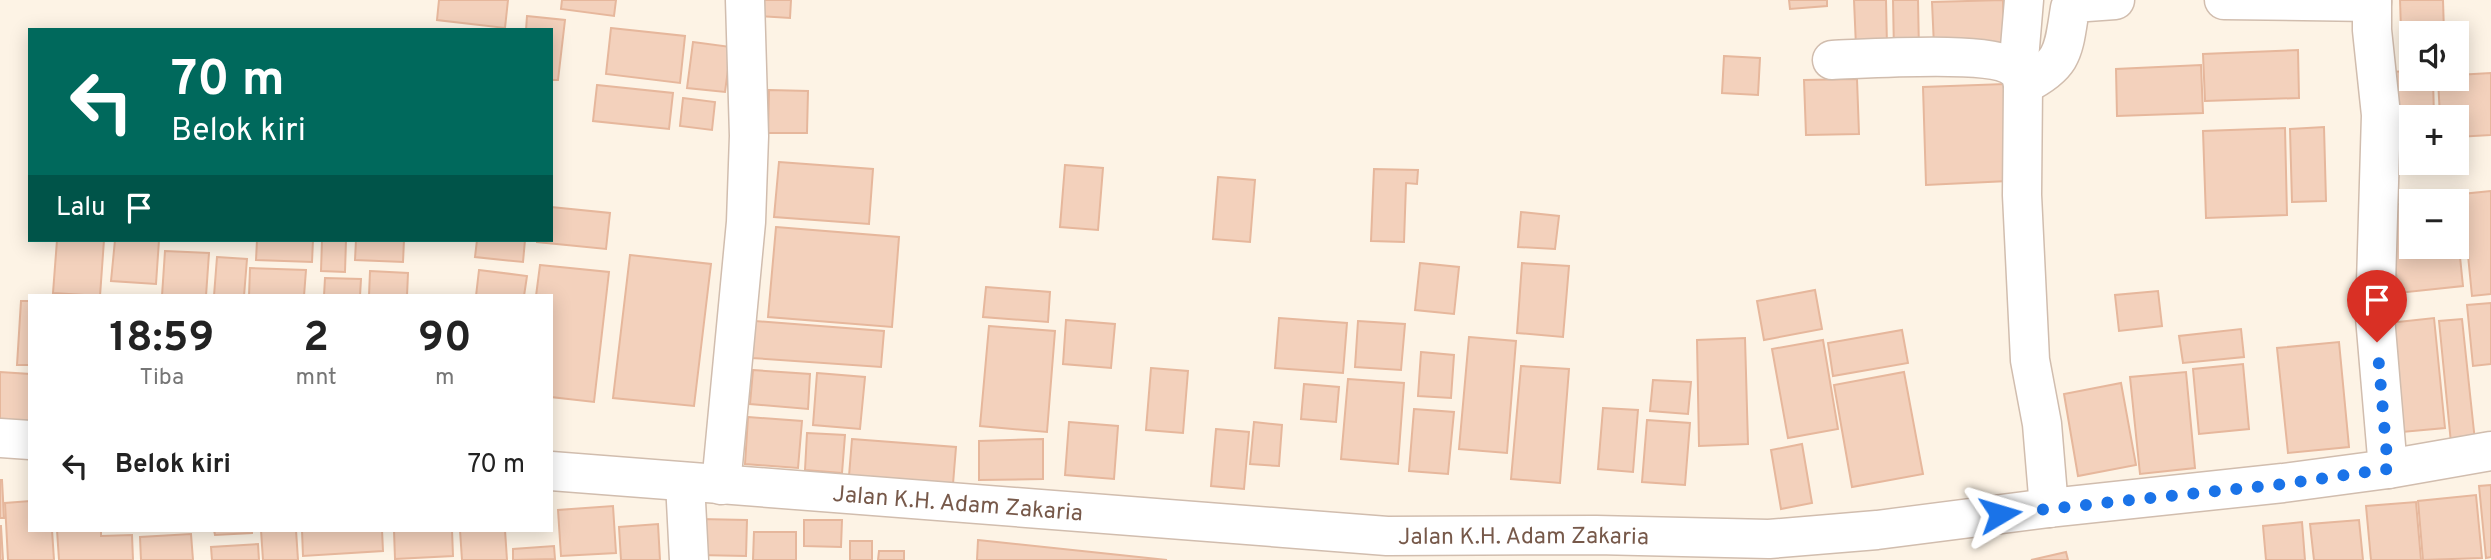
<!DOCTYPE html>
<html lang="id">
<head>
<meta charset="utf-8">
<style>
	body { margin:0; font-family:Overpass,sans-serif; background:#f2f2f2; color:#222; height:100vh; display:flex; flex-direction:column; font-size:26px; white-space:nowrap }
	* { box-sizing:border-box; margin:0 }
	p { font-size:23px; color:#767676 }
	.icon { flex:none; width:38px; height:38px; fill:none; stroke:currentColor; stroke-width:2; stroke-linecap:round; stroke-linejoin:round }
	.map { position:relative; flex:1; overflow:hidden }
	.side { position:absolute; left:28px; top:294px; width:525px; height:238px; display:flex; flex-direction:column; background:#fff; border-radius:0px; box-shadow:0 4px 18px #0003 }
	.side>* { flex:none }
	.hud { position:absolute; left:28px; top:28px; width:525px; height:214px; border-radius:0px; box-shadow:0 4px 18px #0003; background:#00695c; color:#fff; overflow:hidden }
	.tools { position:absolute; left:2399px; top:21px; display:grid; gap:14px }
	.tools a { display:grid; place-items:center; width:70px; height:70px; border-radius:0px; background:#fff; box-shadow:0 4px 18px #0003; font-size:35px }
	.pin { position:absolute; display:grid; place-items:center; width:60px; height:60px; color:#fff; margin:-72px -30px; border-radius:50% 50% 50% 0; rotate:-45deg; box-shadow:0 0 7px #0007 }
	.pin .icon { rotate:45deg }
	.me { position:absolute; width:77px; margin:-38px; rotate:83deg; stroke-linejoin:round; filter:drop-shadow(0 0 5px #0008) }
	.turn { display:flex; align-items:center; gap:24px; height:147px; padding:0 28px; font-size:32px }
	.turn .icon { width:91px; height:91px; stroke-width:2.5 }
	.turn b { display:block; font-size:49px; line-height:60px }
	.then { display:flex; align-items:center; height:66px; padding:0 28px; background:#0003; gap:14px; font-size:26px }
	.eta { display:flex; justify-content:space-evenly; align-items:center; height:119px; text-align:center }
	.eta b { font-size:42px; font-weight:700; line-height:49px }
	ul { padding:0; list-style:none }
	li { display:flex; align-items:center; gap:21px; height:105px; padding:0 28px }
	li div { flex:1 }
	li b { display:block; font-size:26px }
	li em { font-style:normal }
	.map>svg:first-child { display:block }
</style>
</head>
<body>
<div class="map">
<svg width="2491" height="560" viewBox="0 0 2491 560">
	<rect width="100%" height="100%" fill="#fdf3e5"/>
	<g fill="#f3d1bc" stroke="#e6b79c" stroke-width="2">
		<path d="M439,0H508L505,28L437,20Z"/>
		<path d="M562,0H616L614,16L561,9Z"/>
		<path d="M759,0H791L790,18L758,16Z"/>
		<path d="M1789,0H1827V6L1790,9Z"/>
		<path d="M1854,0H1886L1887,46L1856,47Z"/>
		<path d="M1893,0H1918L1919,51L1894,52Z"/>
		<path d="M2003,0L2004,43L1934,46L1932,2Z"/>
		<path d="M2400,0H2443L2444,33H2412V60H2402Z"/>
		<path d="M527,16L565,20L558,80H551V30H526Z"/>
		<path d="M611,28L685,36L680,83L606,74Z"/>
		<path d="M693,42L731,47L725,92L687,88Z"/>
		<path d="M2298,50L2299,98L2205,101L2203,54Z"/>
		<path d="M1724,56L1760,58L1758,95L1722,93Z"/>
		<path d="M2201,65L2203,113L2117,116L2116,69Z"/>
		<path d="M2412,71V79H2433L2434,117H2412V163L2435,164L2390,165L2387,72Z"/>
		<path d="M2491,73V135L2457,137V117H2440L2438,79H2457V75Z"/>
		<path d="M1857,79L1859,134L1806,135L1804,80Z"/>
		<path d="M2005,84L2008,181L1926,185L1923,87Z"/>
		<path d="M597,85L673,93L669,129L593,121Z"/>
		<path d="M769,90L808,91L807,133H768Z"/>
		<path d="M683,98L715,102L712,130L680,126Z"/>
		<path d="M2324,127L2326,201L2292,202L2290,129Z"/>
		<path d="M2285,128L2287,215L2206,218L2203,131Z"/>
		<path d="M779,162L873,169L869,224L774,217Z"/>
		<path d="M1065,165L1103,168L1098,230L1060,227Z"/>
		<path d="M1374,169L1418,170L1417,184L1406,183L1404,242L1371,241Z"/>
		<path d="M1218,177L1255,180L1250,242L1213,239Z"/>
		<path d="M2491,191V294L2472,296L2462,194Z"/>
		<path d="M2454,198V201H2425Z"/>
		<path d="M2412,203V247H2457V228L2463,286L2398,293L2389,205Z"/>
		<path d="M551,207L610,213L606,249L537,242V240H551Z"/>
		<path d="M1521,212L1559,216L1555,249L1518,247Z"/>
		<path d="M776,227L899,237L892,327L768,317Z"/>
		<path d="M57,240H104L100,296L53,293Z"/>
		<path d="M115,240H159L156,284L111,281Z"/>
		<path d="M257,240H313L312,262L256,260Z"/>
		<path d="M322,240H346L345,272L321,271Z"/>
		<path d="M356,240H404L403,262L355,260Z"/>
		<path d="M477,240H525L523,262L475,257Z"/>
		<path d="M165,251L209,253L206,296H162Z"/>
		<path d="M630,255L711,264L694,406L613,398Z"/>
		<path d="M217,257L247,259L244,296H214Z"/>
		<path d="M1420,263L1459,267L1454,314L1415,310Z"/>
		<path d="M1522,263L1569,266L1563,337L1517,333Z"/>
		<path d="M540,265L609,272L594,402L551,397V296H536Z"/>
		<path d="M250,268L306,270L304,296H249Z"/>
		<path d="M479,270L527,276L524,296H476Z"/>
		<path d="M370,271L408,273L407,296H369Z"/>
		<path d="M325,278L361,279L360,296H324Z"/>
		<path d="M986,287L1050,292L1048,322L983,317Z"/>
		<path d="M1815,290L1822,329L1764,340L1757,301Z"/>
		<path d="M2158,291L2162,326L2119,331L2115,295Z"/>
		<path d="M21,301H30V365H17Z"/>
		<path d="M2491,303V364L2473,366L2467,305Z"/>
		<path d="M1279,318L1347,323L1343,373L1275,368Z"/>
		<path d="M2434,318L2445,428L2391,433L2380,324Z"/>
		<path d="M2462,319L2475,441L2451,443L2439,321Z"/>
		<path d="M1066,320L1115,324L1111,368L1063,364Z"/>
		<path d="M755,321L884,331L881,367L752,358Z"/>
		<path d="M1358,321L1405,324L1401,370L1355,367Z"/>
		<path d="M989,326L1055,331L1047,432L980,426Z"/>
		<path d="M2241,329L2244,357L2183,363L2179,336Z"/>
		<path d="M1902,330L1908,363L1833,376L1828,343Z"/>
		<path d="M1469,337L1516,341L1507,453L1459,449Z"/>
		<path d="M1745,338L1748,444L1699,446L1697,340Z"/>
		<path d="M1823,340L1838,429L1788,438L1772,349Z"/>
		<path d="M2339,342L2349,447L2288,453L2277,348Z"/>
		<path d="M1421,352L1454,355L1451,398L1418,396Z"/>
		<path d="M2243,364L2249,429L2199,434L2193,369Z"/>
		<path d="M1521,366L1569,369L1560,483L1511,479Z"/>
		<path d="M1151,368L1188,371L1183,433L1146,430Z"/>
		<path d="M753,370L810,374L808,409L750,404Z"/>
		<path d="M0,372L30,374V424L0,422Z"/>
		<path d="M1904,372L1923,474L1852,487L1834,385Z"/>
		<path d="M2186,372L2195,468L2140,474L2130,377Z"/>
		<path d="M817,373L865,377L860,429L813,425Z"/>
		<path d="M1348,379L1404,383L1398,464L1341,459Z"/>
		<path d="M1653,380L1691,382L1688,414L1650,411Z"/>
		<path d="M2121,383L2136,465L2078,476L2064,394Z"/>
		<path d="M1304,384L1339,387L1336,422L1301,419Z"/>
		<path d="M1603,408L1638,410L1633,472L1598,469Z"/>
		<path d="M1414,409L1454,412L1448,474L1409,471Z"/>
		<path d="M748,417L802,421L798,468L745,464Z"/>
		<path d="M1647,420L1690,423L1685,485L1642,482Z"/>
		<path d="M1069,422L1118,426L1114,479L1065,475Z"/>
		<path d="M1254,422L1282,425L1279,466L1250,464Z"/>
		<path d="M1216,429L1249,432L1244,489L1211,486Z"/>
		<path d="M807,433L845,435L842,473L805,470Z"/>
		<path d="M852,439L956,447L953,484L849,476Z"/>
		<path d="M1043,439V479L979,480V441Z"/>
		<path d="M1802,444L1812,503L1781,509L1771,450Z"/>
		<path d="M0,480H2L4,518H0Z"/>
		<path d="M2491,485V557L2486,558L2479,486Z"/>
		<path d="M2476,495L2482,558L2423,560L2418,501Z"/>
		<path d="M30,501V530H52L54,560H8L5,503Z"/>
		<path d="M2416,502L2421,560H2371L2366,506Z"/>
		<path d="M613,506L616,553L561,556L558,510Z"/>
		<path d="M699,519L747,520L746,556L698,555Z"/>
		<path d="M804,520H842L841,547L804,546Z"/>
		<path d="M2359,520L2363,560H2314L2310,524Z"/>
		<path d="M2302,522L2305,560H2266L2263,526Z"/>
		<path d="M658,524L660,560H621L619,527Z"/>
		<path d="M0,526H1L3,560H0Z"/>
		<path d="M57,530H101V536L132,535L133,560H59Z"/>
		<path d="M214,530H252V533L215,535Z"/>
		<path d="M261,530H296L298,560H263Z"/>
		<path d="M302,530H382L383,551L303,556Z"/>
		<path d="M394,530H452L453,556L395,559Z"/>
		<path d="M460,530H505L507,560H462Z"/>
		<path d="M754,532H796V560H753Z"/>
		<path d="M191,534L193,560H141L140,537Z"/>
		<path d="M978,540L1167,560H977Z"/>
		<rect x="850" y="541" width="22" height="19"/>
		<path d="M258,544L259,560H212L211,547Z"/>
		<path d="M554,546L555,559L513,560V549Z"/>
		<path d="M879,551H904V560H878Z"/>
		<path d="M2066,552L2068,560H2031Z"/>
	</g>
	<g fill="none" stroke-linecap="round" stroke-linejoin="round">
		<defs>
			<g id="street">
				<path d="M2224,0L2372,2"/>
				<path d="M2372,0V30L2381,115L2375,317L2388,469"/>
				<path d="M1832,60C1867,59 1996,49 2017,70C2021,74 2022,79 2023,85L2022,195L2030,360L2042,424L2049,508"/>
				<path d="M2018,71L2024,0"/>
				<path d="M2023,85C2065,64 2063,51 2070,8L2073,3L2115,0"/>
				<path d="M0,438L30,440"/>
				<path id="s1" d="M551,471L1387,536L1596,535L1769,539L1877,530L2049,508L2283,483L2388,469L2491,451"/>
				<path d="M685,482L689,560"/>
				<path d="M721,485L746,222L749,136L745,0"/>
			</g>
		</defs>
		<use href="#street" stroke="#d1bdae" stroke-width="41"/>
		<use href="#street" stroke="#fff" stroke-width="38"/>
	</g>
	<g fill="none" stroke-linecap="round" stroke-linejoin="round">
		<path stroke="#1a73e8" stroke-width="12" stroke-dasharray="0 21.6" d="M2000,514L2283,484L2388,469L2377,342"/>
	</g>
	<g text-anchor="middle" stroke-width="5" stroke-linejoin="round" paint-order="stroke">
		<g font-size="23" fill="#77594a" stroke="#fff7ec">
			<text dy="8" stroke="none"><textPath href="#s1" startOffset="408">Jalan K.H. Adam Zakaria</textPath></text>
			<text dy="8" stroke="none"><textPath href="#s1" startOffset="975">Jalan K.H. Adam Zakaria</textPath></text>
		</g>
	</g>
</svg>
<div class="tools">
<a><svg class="icon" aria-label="sound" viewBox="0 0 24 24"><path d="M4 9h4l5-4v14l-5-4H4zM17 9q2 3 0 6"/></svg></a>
<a>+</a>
<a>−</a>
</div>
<div class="pin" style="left:2377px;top:342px;background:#d93025"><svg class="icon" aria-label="arrive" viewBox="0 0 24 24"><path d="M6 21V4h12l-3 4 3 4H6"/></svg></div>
<svg class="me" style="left:2000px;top:514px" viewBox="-20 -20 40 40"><path d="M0-17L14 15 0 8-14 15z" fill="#1a73e8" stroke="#fff" stroke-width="4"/></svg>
<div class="hud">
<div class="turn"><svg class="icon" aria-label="left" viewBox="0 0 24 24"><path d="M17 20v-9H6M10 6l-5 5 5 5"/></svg><div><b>70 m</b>Belok kiri</div></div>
<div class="then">Lalu<svg class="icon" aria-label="arrive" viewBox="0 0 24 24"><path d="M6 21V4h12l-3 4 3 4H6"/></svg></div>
</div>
<section class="side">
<div class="eta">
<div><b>18:59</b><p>Tiba</p></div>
<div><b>2</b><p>mnt</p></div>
<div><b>90</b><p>m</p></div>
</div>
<ul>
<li><svg class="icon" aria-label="left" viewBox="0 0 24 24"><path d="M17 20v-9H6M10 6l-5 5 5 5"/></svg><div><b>Belok kiri</b></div><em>70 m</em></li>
</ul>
</section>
</div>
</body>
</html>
